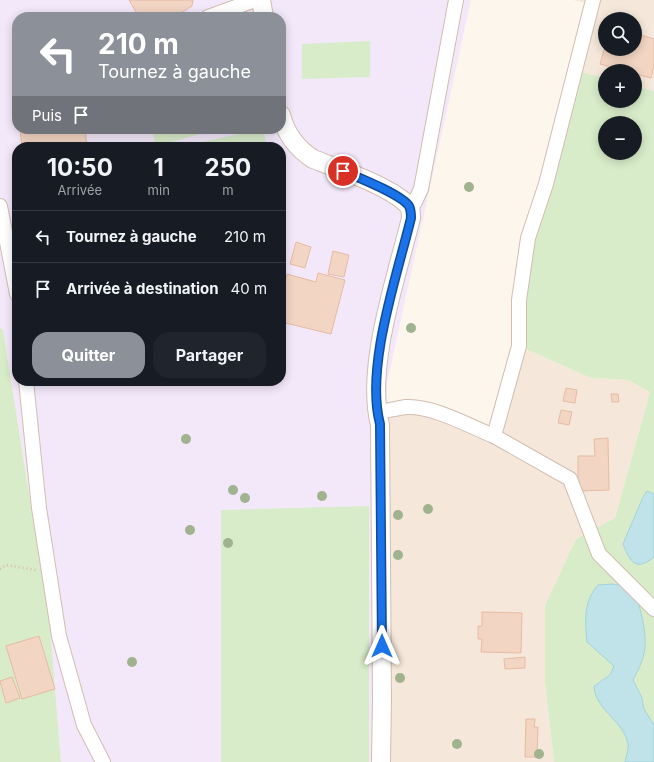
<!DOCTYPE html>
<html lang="fr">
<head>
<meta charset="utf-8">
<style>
	body { margin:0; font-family:Inter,sans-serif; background:#20242c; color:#f1f3f6; height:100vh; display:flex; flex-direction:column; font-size:15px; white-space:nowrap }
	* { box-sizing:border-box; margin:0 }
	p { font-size:13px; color:#9ea1a6 }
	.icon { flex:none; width:22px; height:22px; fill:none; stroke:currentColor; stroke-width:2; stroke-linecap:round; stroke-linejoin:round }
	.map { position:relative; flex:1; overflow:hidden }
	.panel { position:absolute; left:12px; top:142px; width:274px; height:244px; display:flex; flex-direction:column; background:#171b24; border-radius:16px; box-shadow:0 2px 10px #0003 }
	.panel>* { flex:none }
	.guide { position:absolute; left:12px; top:12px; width:274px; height:122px; border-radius:16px; box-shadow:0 2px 10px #0003; background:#8c9099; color:#fff; overflow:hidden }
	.controls { position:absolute; left:598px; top:12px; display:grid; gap:8px }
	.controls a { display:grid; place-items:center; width:44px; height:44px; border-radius:50%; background:#171b24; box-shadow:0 2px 10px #0003; font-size:20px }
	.pin { position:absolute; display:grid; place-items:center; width:34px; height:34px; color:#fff; margin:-17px; border:2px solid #fff; border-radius:50%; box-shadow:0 1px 4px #0007 }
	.me { position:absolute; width:44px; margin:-22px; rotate:0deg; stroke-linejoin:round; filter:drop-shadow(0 0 3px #0008) }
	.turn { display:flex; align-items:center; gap:14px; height:84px; padding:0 20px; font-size:18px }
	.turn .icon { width:52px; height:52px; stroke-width:2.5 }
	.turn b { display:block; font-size:28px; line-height:34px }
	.then { display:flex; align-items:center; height:38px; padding:0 20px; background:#0003; gap:8px; font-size:15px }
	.eta { display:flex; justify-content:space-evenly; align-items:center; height:68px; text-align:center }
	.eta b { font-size:24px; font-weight:700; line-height:28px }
	.cta { display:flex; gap:8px; margin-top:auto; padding:8px 20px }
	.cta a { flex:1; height:46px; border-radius:16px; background:#8c9099; color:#fff; font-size:16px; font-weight:700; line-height:46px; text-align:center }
	.cta a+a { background:#20242c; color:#f1f3f6 }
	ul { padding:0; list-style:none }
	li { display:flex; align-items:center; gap:12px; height:52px; padding:0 20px; border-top:1px solid #363941 }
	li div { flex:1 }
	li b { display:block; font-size:15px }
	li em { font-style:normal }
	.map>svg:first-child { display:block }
</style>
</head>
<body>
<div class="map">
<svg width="654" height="762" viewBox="0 0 654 762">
	<rect width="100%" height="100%" fill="#fdf6ec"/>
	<g fill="#f5e8da" fill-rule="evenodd">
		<path d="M573,0H654V91L635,86V71H605V78L574,70L591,4ZM605,19H635V49H605Z"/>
		<path d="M519,346L591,378L628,380L650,392L615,518L576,539L545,605V683L554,762H391L388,411L398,409L491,432Z"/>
	</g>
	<path fill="#f3e8fa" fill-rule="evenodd" d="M0,0H471L387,383L391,762H61L50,627L3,330L0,328ZM17,17H281V129H17ZM17,147H281V381H17Z"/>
	<g fill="#d8ecc9" fill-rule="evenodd">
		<path d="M370,41V77L302,79V44Z"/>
		<path d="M574,70L605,78V101H635V86L654,91V762H554L545,683V605L576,539L615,518L650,392L628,380L591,378L519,346V300ZM605,123H635V153H605Z"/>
		<path d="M152,129H219L156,146Z"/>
		<path d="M263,129L267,147H183V146Z"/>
		<path d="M0,328L3,330L50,627L61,762H0Z"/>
		<path d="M369,506V762H221V510Z"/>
	</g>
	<g fill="#bfe3e8" stroke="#a5d3da">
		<path d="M647,491L654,494V557C636,572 630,562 623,544L643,497Z"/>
		<path d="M613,584C617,585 624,585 628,587C641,597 648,639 644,654C642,663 637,672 633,680L642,698L644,709L654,725V762H625C626,756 629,749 628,744C624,721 595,710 594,686L610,675L614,666L587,642C585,621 583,602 598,585Z"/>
	</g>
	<g fill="#f3d5c3" stroke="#e6bba3">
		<path d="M129,0H193L192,6L175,17H139Z"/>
		<path d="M635,33L654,39V66L651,78L635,74V71H626L600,64L605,47V49H635Z"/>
		<path d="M20,129H85L87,147H22Z"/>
		<path d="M296,242L311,247L305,268L290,264Z"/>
		<path d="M333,251L349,255L344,277L328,274Z"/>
		<path d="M318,273L345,280L331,334L281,322V298L287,274L316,282Z"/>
		<path d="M566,388L577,390L575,403L563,401Z"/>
		<path d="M611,394H618L619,402H612Z"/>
		<path d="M561,410L572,412L569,425L558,423Z"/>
		<path d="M608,438L609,490L578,491V456H595L594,439Z"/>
		<path d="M482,612L522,613L521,653L481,652L482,639H478V626H482Z"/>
		<path d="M39,636L55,689L22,699L6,646Z"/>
		<path d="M525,657V668L505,669L504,659Z"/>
		<path d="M12,677L20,698L6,703L0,681Z"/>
		<path d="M526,719H535L534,727H538L537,757H525Z"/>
	</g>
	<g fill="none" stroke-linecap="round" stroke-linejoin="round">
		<defs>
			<g id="minor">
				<path d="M208,17L255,0"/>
				<path d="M0,206L17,294"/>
				<path d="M411,210L421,189L456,0"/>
				<path d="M26,381L39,508L59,636L84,725L103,762"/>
				<path d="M377,412C387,411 397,408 407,407C434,406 469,426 494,436L519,346V300L528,238L546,184L593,0"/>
				<path d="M494,436L570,479L599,554L654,609"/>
			</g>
			<g id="tertiary">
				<path d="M261,0L264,17"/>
				<path d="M281,115C286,134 296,148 313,159C339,169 387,185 407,204C411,208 411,213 411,218C397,276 365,367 380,425L382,698L381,762"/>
			</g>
		</defs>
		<use href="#minor" stroke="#d1beb0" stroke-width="16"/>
		<use href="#tertiary" stroke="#d1beb0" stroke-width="20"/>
		<path stroke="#d9b8a5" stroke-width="2.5" stroke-dasharray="1 3" stroke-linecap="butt" d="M0,569L6,565L36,570"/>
		<use href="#minor" stroke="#fff" stroke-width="14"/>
		<use href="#tertiary" stroke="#fff" stroke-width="18"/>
	</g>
	<g fill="#a0b28e">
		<circle cx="469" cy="187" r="5"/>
		<circle cx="411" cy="328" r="5"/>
		<circle cx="186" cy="439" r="5"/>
		<circle cx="233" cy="490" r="5"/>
		<circle cx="322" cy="496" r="5"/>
		<circle cx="245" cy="498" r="5"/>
		<circle cx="428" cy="509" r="5"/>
		<circle cx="398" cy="515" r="5"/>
		<circle cx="190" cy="530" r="5"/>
		<circle cx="228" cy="543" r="5"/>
		<circle cx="398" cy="555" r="5"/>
		<circle cx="132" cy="662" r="5"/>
		<circle cx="400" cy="678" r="5"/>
		<circle cx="457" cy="744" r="5"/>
		<circle cx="539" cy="754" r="5"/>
	</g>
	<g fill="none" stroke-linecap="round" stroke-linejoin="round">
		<defs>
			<path id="route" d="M343,171C357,177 401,194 409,206C411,210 411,214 411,218C397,276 365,367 380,424L382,646"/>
		</defs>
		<use href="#route" stroke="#114b97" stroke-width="10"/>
		<use href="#route" stroke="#1a73e8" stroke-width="7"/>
	</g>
</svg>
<div class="controls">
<a><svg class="icon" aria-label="search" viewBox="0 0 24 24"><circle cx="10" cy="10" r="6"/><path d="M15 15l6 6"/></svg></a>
<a>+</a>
<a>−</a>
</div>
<div class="pin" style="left:343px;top:171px;background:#d93025"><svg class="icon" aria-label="arrive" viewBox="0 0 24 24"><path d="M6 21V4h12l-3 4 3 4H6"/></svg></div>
<svg class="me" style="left:382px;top:646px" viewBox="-20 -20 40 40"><path d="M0-17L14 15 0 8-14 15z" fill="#1a73e8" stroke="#fff" stroke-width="4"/></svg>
<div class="guide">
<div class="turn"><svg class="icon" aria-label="left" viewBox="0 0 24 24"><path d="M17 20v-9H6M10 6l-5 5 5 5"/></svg><div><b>210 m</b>Tournez à gauche</div></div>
<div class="then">Puis<svg class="icon" aria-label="arrive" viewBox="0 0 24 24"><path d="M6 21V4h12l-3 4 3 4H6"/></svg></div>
</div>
<section class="panel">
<div class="eta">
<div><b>10:50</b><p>Arrivée</p></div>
<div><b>1</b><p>min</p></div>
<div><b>250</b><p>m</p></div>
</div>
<ul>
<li><svg class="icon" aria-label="left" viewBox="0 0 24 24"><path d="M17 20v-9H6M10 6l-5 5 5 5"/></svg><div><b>Tournez à gauche</b></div><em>210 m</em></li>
<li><svg class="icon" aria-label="arrive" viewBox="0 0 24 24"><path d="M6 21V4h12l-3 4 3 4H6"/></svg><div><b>Arrivée à destination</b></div><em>40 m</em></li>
</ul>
<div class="cta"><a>Quitter</a><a>Partager</a></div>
</section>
</div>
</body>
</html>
